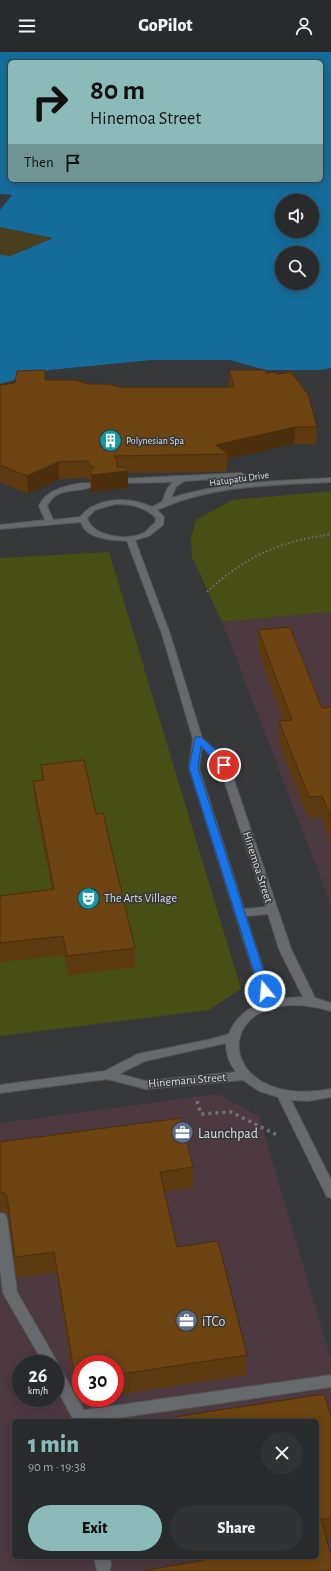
<!DOCTYPE html>
<html lang="en">
<head>
<meta charset="utf-8">
<style>
	body { margin:0; font-family:"Alegreya Sans",sans-serif; background:#303234; color:#f1f3f6; height:100vh; display:flex; flex-direction:column; font-size:15px; white-space:nowrap }
	* { box-sizing:border-box; margin:0 }
	p { font-size:13px; color:#a5a7a9 }
	.icon { flex:none; width:22px; height:22px; fill:none; stroke:currentColor; stroke-width:2; stroke-linecap:round; stroke-linejoin:round }
	.map { position:relative; flex:1; overflow:hidden }
	.sheet { position:absolute; left:12px; top:1367px; width:307px; height:140px; display:flex; flex-direction:column; background:#282a2c; border-radius:6px; box-shadow:0 2px 10px #0003,0 0 0 1px #444648 }
	.sheet>* { flex:none }
	.guide { position:absolute; left:8px; top:8px; width:315px; height:122px; border-radius:6px; box-shadow:0 2px 10px #0003,0 0 0 1px #444648; background:#8bbbb9; color:#111; overflow:hidden }
	.fabs { position:absolute; left:275px; top:142px; display:grid; gap:8px }
	.fabs a { display:grid; place-items:center; width:44px; height:44px; border-radius:50%; background:#282a2c; box-shadow:0 2px 10px #0003,0 0 0 1px #444648; font-size:20px }
	.speed { position:absolute; left:12px; top:1303px; display:flex; gap:8px; font-size:20px; font-weight:700; text-align:center }
	.speed>* { display:grid; place-content:center; width:52px; height:52px; border-radius:50%; background:#282a2c; box-shadow:0 2px 10px #0003,0 0 0 1px #444648; line-height:1 }
	.speed small { font-size:10px; font-weight:400 }
	.speed .limit { border:6px solid #d22; background:#fff; color:#111 }
	.pin { position:absolute; display:grid; place-items:center; width:34px; height:34px; color:#fff; margin:-17px; border:2px solid #fff; border-radius:50%; box-shadow:0 1px 4px #0007 }
	.me { position:absolute; width:44px; margin:-22px; rotate:343deg; stroke-linejoin:round; filter:drop-shadow(0 0 3px #0008) }
	.turn { display:flex; align-items:center; gap:14px; height:84px; padding:0 16px; font-size:18px }
	.turn .icon { width:52px; height:52px; stroke-width:2.5 }
	.turn b { display:block; font-size:28px; line-height:34px }
	.then { display:flex; align-items:center; height:38px; padding:0 16px; background:#0003; gap:8px; font-size:15px }
	.round { display:grid; place-items:center; flex:none; width:42px; height:42px; border-radius:21px; background:#303234 }
	.summary { display:flex; align-items:center; justify-content:space-between; height:68px; padding:0 16px }
	h1 { font-size:24px; font-weight:800; line-height:30px; color:#8bbbb9 }
	.button { display:flex; gap:8px; margin-top:auto; padding:8px 16px }
	.button a { flex:1; height:46px; border-radius:24px; background:#8bbbb9; color:#111; font-size:16px; font-weight:800; line-height:46px; text-align:center }
	.button a+a { background:#303234; color:#f1f3f6 }
	header { display:flex; justify-content:space-between; align-items:center; height:52px; padding:0 16px; background:#282a2c; font-size:18px; font-weight:800 }
	.map>svg:first-child { display:block }
</style>
</head>
<body>
<header><svg class="icon" aria-label="menu" viewBox="0 0 24 24"><path d="M4 6h16M4 12h16M4 18h16"/></svg>GoPilot<svg class="icon" aria-label="person" viewBox="0 0 24 24"><circle cx="12" cy="8" r="4"/><path d="M4 21q1-7 8-7t8 7"/></svg></header>
<div class="map">
<svg width="331" height="1519" viewBox="0 0 331 1519">
	<rect width="100%" height="100%" fill="#36383a"/>
	<g fill="#4d3940" fill-rule="evenodd">
		<path d="M331,560V853L222,570Z"/>
		<path d="M217,1042L259,1064L331,1307V1519H0V1071ZM21,1312H55V1346H21ZM81,1312H115V1346H81ZM14,1369H317V1505H14Z"/>
	</g>
	<g fill="#484f14">
		<path d="M331,439V560L222,570L192,505L191,486L196,468L232,448Z"/>
		<path d="M109,500L241,937L209,958L0,984V506Z"/>
	</g>
	<path fill="#483f1f" d="M0,175L54,186L11,204L0,203Z"/>
	<path fill="#156c9a" fill-rule="evenodd" d="M0,0H331V316L320,318H266L230,308H152L49,318L0,332V203L11,204L53,186L0,175V158L12,143L0,142ZM10,10H321V128H10ZM282,149H312V179H282ZM282,201H312V231H282Z"/>
	<g fill="none" stroke-linecap="round" stroke-linejoin="round">
		<defs>
			<g id="minor">
				<path d="M241,421L245,423L244,425L184,429L176,435L171,446C223,430 277,429 331,426V430C273,433 211,433 157,458L164,465L163,473L149,484L135,488L170,582L202,686L220,702L229,713L291,897L315,946L331,951V959C209,924 207,1060 331,1037V1045L308,1049L291,1048L331,1128V1146L326,1144L325,1141L278,1045L259,1039L243,1028L146,1037L107,1027L0,1041V1033L105,1019L138,1002L212,987L229,982C234,967 248,956 263,950L189,716L193,687L162,582L127,489C112,488 85,487 81,470L0,477V473L45,468L39,454C41,449 44,445 49,442C56,436 87,427 94,433C81,443 57,432 47,454L53,468L80,465C96,445 129,444 152,455L162,450L167,437L173,430L121,431H118V427ZM115,452C130,452 144,454 156,466V470C152,473 148,478 144,481C127,489 93,485 87,466L95,458ZM202,695L219,713L266,855L244,857L199,716ZM268,862L279,897L303,945L273,947L246,864ZM226,991C226,1002 229,1011 236,1020L146,1029L119,1022L145,1009Z"/>
				<path d="M0,1161L5,1162L7,1166L17,1240L56,1308L58,1312L57,1315L60,1316L84,1358L331,1323V1335L97,1369H74L55,1333V1312H44L3,1241L0,1216Z"/>
				<path d="M94,1505H110L111,1514L109,1519H97Z"/>
			</g>
		</defs>
		<use href="#minor" stroke="#535556" stroke-width="2"/>
		<path stroke="#6f7173" stroke-width="2" stroke-dasharray="1.5 2.5" stroke-linecap="butt" d="M207,540C245,504 279,490 331,482"/>
		<path stroke="#6f7173" stroke-width="3.5" stroke-dasharray="3 4" stroke-linecap="butt" d="M197,1049L201,1062L231,1060L277,1083"/>
		<use href="#minor" fill="#676a6c" fill-rule="evenodd"/>
	</g>
	<g fill="#5d3a0f">
		<path d="M45,318L46,328L118,335H229V318L278,322L317,375L316,392H294L227,407V420L128,421V436L91,440L90,430H89L88,426L59,427L28,442L0,430V333L15,331Z"/>
		<path d="M258,578L322,656L331,655V791L321,765L308,766L278,689L279,669H283L258,597Z"/>
		<path d="M41,713L96,762L135,896V915L68,923L64,903L0,910V844L52,838L34,747L33,729H42Z"/>
		<path d="M0,1090L193,1115V1136L164,1140L177,1195L247,1303L246,1323L115,1343V1312H81V1346H98L80,1349L75,1340L56,1220L17,1226L8,1166L6,1161L0,1160Z"/>
		<path d="M324,1342L331,1364V1486L326,1487L331,1504V1519H141L200,1509L199,1505H317V1369H174V1365Z"/>
	</g>
	<g fill="#4c2f0c">
		<path d="M295,375L294,392L227,407L228,402L216,393Z"/>
		<path d="M117,408L118,420L128,419V436L91,440V423Z"/>
		<path d="M58,410L59,427L28,442L27,424Z"/>
	</g>
	<g fill="#6c4311" stroke="#4c2f0c">
		<path d="M45,318V328H75L88,332H109L118,335H234L229,318H265L266,321L277,320L278,322L291,320L308,342L317,375H295L216,393L228,402L114,404L117,408V415H124L128,419L91,423L90,419L95,415L89,413L88,409L58,410L27,424L0,413V333L15,331L17,319Z"/>
		<path d="M290,575L322,656L331,655V766L322,744L309,745L279,669L292,668L258,578Z"/>
		<path d="M84,708L96,762L103,761L135,896L67,904L63,884L0,891V844L54,837L33,729L44,728L41,713Z"/>
		<path d="M181,1066L193,1115L160,1120L177,1195L218,1189L247,1303L115,1323V1312H81V1328H79L74,1319L54,1200L15,1205L7,1145L5,1141L0,1140V1090Z"/>
		<path d="M324,1342L331,1364V1466L321,1467L331,1504V1519H141L205,1508L204,1505H317V1369H175L174,1365Z"/>
	</g>
	<path fill="#1a73e8" stroke="#114b97" d="M195,685H201L220,702L229,713L224,716L221,715L201,694L198,716L270,939L265,942L260,939L189,716Z"/>
	<defs>
		<symbol id="building-disc" viewBox="-11 -11 22 22"><circle r="9.5" fill="#0f9aa8" stroke="#36383a"/><path d="M-4-6H4V6H1V3H-1V6H-4ZM-2.5-4.3h1.7v1.8h-1.7ZM.8-4.3h1.7v1.8H.8ZM-2.5-1h1.7V.8h-1.7ZM.8-1h1.7V.8H.8Z" fill="#fff"/></symbol>
		<symbol id="theatre-disc" viewBox="-11 -11 22 22"><circle r="9.5" fill="#0f9aa8" stroke="#36383a"/><path d="M-5-5.5Q0-4 5-5.5V0Q5 5 0 6Q-5 5-5 0ZM-3.3-2.5H-1v1.5H-3.3ZM1-2.5H3.3v1.5H1ZM-2.8 1Q0 5.5 2.8 1Z" fill="#fff"/></symbol>
		<symbol id="office-disc" viewBox="-11 -11 22 22"><circle r="9.5" fill="#5c6f8a" stroke="#36383a"/><path d="M-6-3h4V-5.5h4V-3h4V5H-6ZM-1-4.5V-3h2v-1.5ZM-6 0V1H6V0Z" fill="#fff"/></symbol>
	</defs>
	<g fill-rule="evenodd">
		<use href="#building-disc" x="98" y="376" width="25" height="25"/>
		<use href="#theatre-disc" x="76" y="834" width="25" height="25"/>
		<use href="#office-disc" x="170" y="1068" width="25" height="25"/>
		<use href="#office-disc" x="174" y="1256" width="25" height="25"/>
	</g>
	<g text-anchor="middle" stroke-width="3" stroke-linejoin="round" paint-order="stroke">
		<g font-size="10" fill="#dddee0" stroke="#36383a" text-anchor="start">
			<text x="126" y="392">Polynesian Spa</text>
		</g>
		<g font-size="10" fill="#dddee0" stroke="#36383a">
			<text transform="translate(239 426) rotate(-8)" y="4">Hatupatu Drive</text>
		</g>
		<g font-size="12" fill="#dddee0" stroke="#36383a">
			<text transform="translate(258 815) rotate(72)" y="4">Hinemoa Street</text>
			<text transform="translate(187 1028) rotate(-5)" y="4">Hinemaru Street</text>
		</g>
		<g font-size="12" fill="#dddee0" stroke="#36383a" text-anchor="start">
			<text x="104" y="850">The Arts Village</text>
		</g>
		<g font-size="14" fill="#dddee0" stroke="#36383a" text-anchor="start">
			<text x="198" y="1086">Launchpad</text>
			<text x="202" y="1274">iTCo</text>
		</g>
	</g>
</svg>
<div class="fabs">
<a><svg class="icon" aria-label="sound" viewBox="0 0 24 24"><path d="M4 9h4l5-4v14l-5-4H4zM17 9q2 3 0 6"/></svg></a>
<a><svg class="icon" aria-label="search" viewBox="0 0 24 24"><circle cx="10" cy="10" r="6"/><path d="M15 15l6 6"/></svg></a>
</div>
<div class="speed"><div>26<small>km/h</small></div><div class="limit">30</div></div>
<div class="pin" style="left:224px;top:713px;background:#d93025"><svg class="icon" aria-label="arrive" viewBox="0 0 24 24"><path d="M6 21V4h12l-3 4 3 4H6"/></svg></div>
<svg class="me" style="left:265px;top:939px" viewBox="-20 -20 40 40"><circle r="17" fill="#1a73e8" stroke="#fff" stroke-width="3"/><path d="M0-11L8 9 0 5-8 9z" fill="#fff"/></svg>
<div class="guide">
<div class="turn"><svg class="icon" aria-label="right" viewBox="0 0 24 24"><path d="M7 20v-9h11M14 6l5 5-5 5"/></svg><div><b>80 m</b>Hinemoa Street</div></div>
<div class="then">Then<svg class="icon" aria-label="arrive" viewBox="0 0 24 24"><path d="M6 21V4h12l-3 4 3 4H6"/></svg></div>
</div>
<section class="sheet">
<div class="summary"><div><h1>1 min</h1><p>90 m · 19:38</p></div><a class="round"><svg class="icon" aria-label="close" viewBox="0 0 24 24"><path d="M6 6l12 12M18 6L6 18"/></svg></a></div>
<div class="button"><a>Exit</a><a>Share</a></div>
</section>
</div>
</body>
</html>
